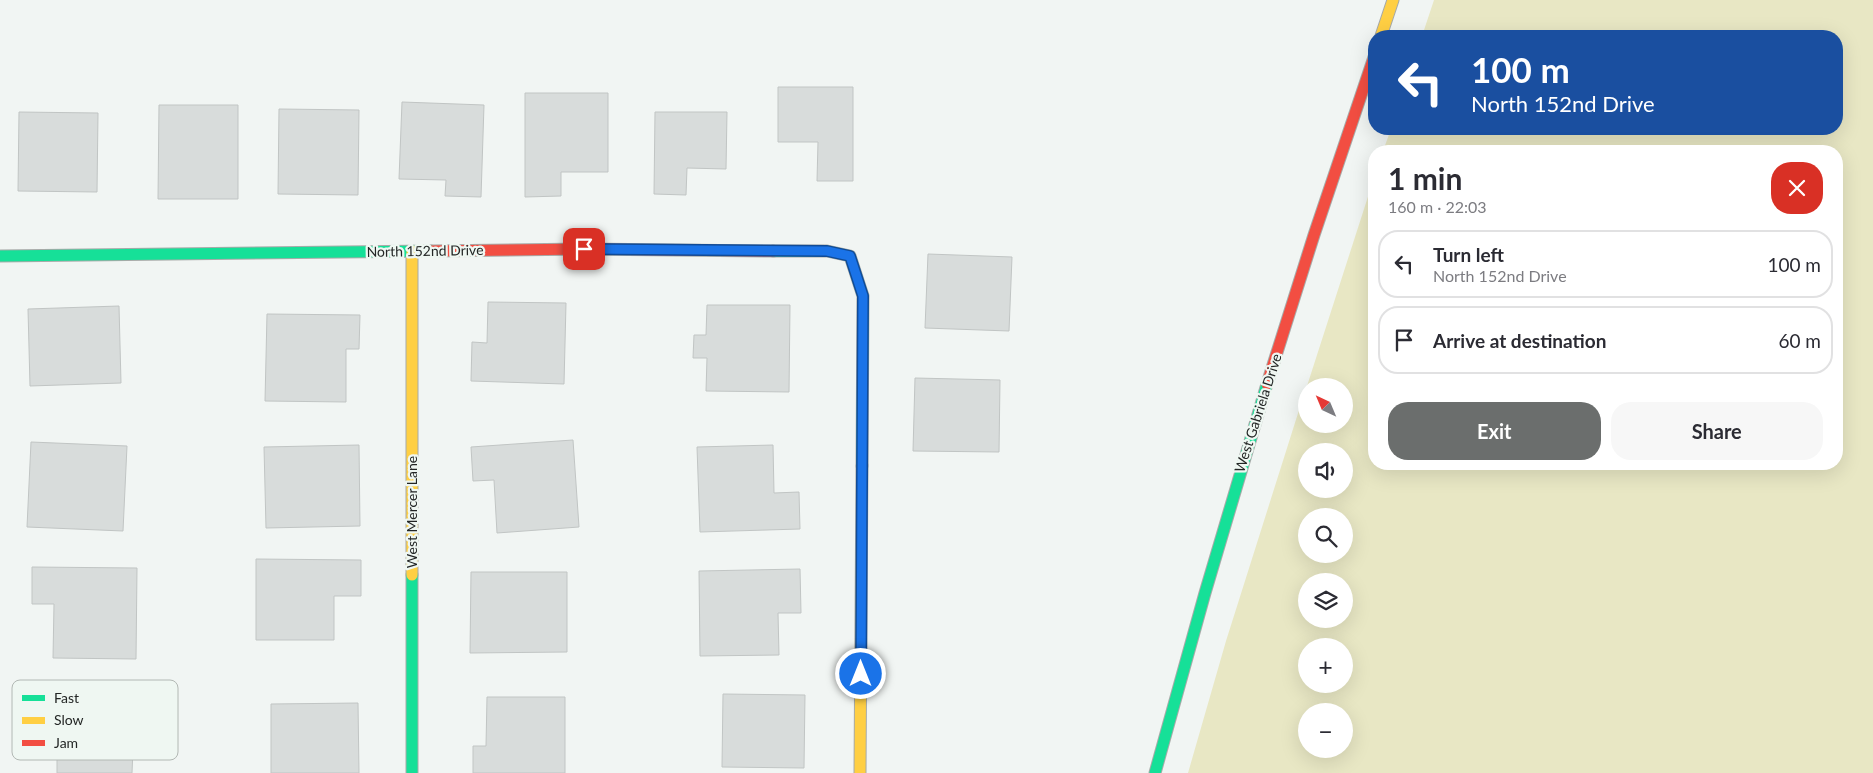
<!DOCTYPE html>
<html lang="en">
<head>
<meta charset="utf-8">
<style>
	body { margin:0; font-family:Lato,sans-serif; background:#f7f7f7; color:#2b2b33; height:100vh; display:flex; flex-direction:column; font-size:19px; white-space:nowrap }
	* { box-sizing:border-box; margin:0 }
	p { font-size:16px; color:#7c7c81 }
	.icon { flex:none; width:28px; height:28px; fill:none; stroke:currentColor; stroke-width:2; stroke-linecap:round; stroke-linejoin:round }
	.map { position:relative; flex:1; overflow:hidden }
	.details { position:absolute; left:1368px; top:145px; width:475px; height:325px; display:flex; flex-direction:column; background:#fff; border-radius:20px; box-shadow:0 5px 20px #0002 }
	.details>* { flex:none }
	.guide { position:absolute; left:1368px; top:30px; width:475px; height:105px; border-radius:20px; box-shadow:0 5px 20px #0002; background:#1a4fa0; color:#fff; overflow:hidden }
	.needle { width:32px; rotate:316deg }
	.controls { position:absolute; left:1298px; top:378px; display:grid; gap:10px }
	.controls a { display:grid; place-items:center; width:55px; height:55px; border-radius:50%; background:#fff; box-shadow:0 5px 20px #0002; font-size:25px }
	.pin { position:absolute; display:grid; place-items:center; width:42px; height:42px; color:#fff; margin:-21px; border-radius:10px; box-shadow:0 2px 8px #0006 }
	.me { position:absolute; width:55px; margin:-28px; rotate:0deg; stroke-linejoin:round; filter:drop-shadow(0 0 4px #0008) }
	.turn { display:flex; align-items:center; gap:18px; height:105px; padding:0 20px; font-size:22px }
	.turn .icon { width:65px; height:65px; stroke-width:2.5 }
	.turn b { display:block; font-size:35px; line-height:42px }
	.round { display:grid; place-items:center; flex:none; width:52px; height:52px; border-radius:20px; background:#f7f7f7 }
	.summary { display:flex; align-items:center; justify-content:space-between; height:85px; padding:0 20px }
	h1 { font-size:30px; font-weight:700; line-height:38px }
	.primary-button { display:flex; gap:10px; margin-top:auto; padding:10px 20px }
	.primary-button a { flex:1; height:58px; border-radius:20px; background:#6b6e6d; color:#fff; font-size:20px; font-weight:700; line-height:58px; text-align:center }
	.primary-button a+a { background:#f7f7f7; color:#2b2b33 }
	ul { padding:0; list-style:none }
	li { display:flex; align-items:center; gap:15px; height:68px; margin:0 10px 8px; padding:0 10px; border:2px solid #e1e1e2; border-radius:20px }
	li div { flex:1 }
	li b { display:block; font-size:19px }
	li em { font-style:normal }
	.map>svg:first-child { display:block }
</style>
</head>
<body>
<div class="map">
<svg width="1873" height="773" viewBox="0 0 1873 773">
	<rect width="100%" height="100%" fill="#f1f5f3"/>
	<path fill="#e8e7c4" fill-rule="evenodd" d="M1434,0H1873V773H1188L1226,641L1306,388V424H1344V386H1307L1374,178V464H1836V151H1383L1391,129H1836V36H1422ZM1306,451H1344V489H1306ZM1306,516H1344V554H1306ZM1306,581H1344V619H1306ZM1306,646H1344V684H1306ZM1306,711H1344V749H1306Z"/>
	<g fill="#d8dcdb" stroke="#c1c5c4">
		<path d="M778,87H853V181H817L818,142H778Z"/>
		<path d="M525,93H608V172H561V196L525,197Z"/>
		<path d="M402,102L484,105L481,197L445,196L446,180L399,179Z"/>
		<path d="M159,105H238V199H158Z"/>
		<path d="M279,109L359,110L358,195L278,194Z"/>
		<path d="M19,112L98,113L97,192L18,191Z"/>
		<path d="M655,112H727L726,169L687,168L686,195L654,194Z"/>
		<path d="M928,254L1012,257L1009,331L925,328Z"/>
		<path d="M488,302L566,303L564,384L471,381L472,342L487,343Z"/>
		<path d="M707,305H790L789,392L706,391L707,358H693L694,335H706Z"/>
		<path d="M119,306L121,383L30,386L28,309Z"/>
		<path d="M267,314L360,315L359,349H346V402L265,401Z"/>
		<path d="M915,378L1000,380L999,452L913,451Z"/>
		<path d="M573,440L579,527L497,533L494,480L473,481L471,447Z"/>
		<path d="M31,442L127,446L123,531L27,527Z"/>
		<path d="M359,445L360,526L266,528L264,447Z"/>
		<path d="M773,445L774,493L799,492L800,529L700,532L697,447Z"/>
		<path d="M256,559L361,560V596H334V640H256Z"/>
		<path d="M32,567L137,568L136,659L53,658L54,604H32Z"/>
		<path d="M800,569L801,613H778L779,655L700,656L699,571Z"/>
		<path d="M471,572H567V652L470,653Z"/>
		<path d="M723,694L805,695L804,768L722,767Z"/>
		<path d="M487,697H565V773H473V746H486Z"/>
		<path d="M31,699L135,701L132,773H57V737L30,736Z"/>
		<path d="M358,703L359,773H271V704Z"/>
	</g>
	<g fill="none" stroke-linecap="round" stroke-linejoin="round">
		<defs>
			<g id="fast">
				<path d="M773,251H827L850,256L863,296L862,466"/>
				<path d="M0,256L431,251"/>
				<path d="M412,575V773"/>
				<path d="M1155,773L1205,593L1267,384"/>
			</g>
			<g id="slow">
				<path d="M1381,36L1393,0"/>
				<path d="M412,251V575"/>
				<path d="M860,773L862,466"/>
			</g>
			<g id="jam">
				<path d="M431,251L584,249L773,251"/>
				<path d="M1267,384L1314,235L1374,57"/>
			</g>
		</defs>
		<use href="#fast" stroke="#a7aaa8" stroke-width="13"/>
		<use href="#slow" stroke="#a7aaa8" stroke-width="13"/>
		<use href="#jam" stroke="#a7aaa8" stroke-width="13"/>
		<use href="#fast" stroke="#16e098" stroke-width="11"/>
		<use href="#slow" stroke="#ffcf43" stroke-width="11"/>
		<use href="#jam" stroke="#f24e42" stroke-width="11"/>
	</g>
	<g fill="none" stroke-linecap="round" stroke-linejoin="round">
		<defs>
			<path id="route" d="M584,249L827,251L850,256L863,296L861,674"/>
		</defs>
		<use href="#route" stroke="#114b97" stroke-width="12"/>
		<use href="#route" stroke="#1a73e8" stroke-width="9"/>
	</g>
	<g text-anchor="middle" stroke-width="4.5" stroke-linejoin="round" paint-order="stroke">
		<g font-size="14" fill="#232625" stroke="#eff7f2">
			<text transform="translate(425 251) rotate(-1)" y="5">North 152nd Drive</text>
			<text transform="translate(1258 413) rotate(-72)" y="5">West Gabriela Drive</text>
			<text transform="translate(412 512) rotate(-90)" y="5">West Mercer Lane</text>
		</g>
	</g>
	<rect x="12" y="680" width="166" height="80" rx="8" fill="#eff7f2" stroke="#b2b8b4" stroke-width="1"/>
	<rect x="22" y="695" width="23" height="6" fill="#16e098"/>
	<rect x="22" y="717" width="23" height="7" fill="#ffcf43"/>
	<rect x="22" y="740" width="23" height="6" fill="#f24e42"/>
	<g font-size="14" fill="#232625">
		<text x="54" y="703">Fast</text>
		<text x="54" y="725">Slow</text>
		<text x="54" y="748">Jam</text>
	</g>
</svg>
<div class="controls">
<a><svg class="needle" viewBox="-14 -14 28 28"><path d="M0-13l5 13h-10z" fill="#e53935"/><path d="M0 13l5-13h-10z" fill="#7c7c81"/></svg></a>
<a><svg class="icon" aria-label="sound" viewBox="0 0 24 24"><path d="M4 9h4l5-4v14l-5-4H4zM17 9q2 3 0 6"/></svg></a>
<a><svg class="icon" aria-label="search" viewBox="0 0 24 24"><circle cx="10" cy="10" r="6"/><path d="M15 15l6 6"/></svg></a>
<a><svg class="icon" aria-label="layers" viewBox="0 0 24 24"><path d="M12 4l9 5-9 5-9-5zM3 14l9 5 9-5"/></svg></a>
<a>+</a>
<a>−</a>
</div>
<div class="pin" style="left:584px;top:249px;background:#d93025"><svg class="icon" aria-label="arrive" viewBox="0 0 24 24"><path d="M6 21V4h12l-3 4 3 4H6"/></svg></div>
<svg class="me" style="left:861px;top:674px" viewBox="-20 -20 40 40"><circle r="17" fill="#1a73e8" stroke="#fff" stroke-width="3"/><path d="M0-11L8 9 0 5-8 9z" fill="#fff"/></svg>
<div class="guide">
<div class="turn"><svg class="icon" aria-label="left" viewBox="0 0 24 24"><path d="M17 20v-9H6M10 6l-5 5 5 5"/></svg><div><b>100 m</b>North 152nd Drive</div></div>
</div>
<section class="details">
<div class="summary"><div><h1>1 min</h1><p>160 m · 22:03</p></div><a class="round" style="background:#d93025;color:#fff"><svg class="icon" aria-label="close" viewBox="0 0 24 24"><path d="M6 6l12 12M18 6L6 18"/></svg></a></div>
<ul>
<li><svg class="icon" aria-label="left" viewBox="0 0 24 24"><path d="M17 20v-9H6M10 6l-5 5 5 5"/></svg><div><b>Turn left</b><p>North 152nd Drive</p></div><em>100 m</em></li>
<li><svg class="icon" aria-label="arrive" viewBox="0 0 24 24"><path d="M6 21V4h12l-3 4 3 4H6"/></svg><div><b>Arrive at destination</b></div><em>60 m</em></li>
</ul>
<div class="primary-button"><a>Exit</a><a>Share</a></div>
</section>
</div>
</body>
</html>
